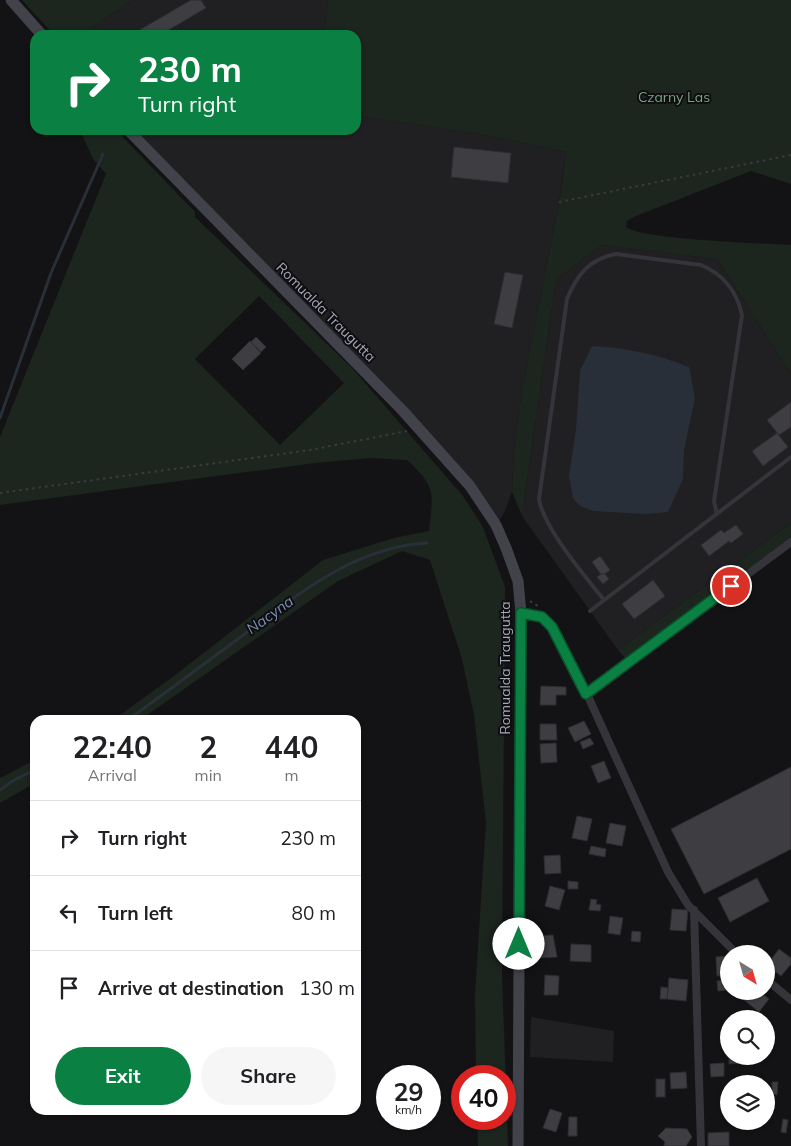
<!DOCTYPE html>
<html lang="en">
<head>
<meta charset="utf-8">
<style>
	body { margin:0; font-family:Mulish,sans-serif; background:#f6f6f6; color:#202124; height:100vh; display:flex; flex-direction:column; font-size:19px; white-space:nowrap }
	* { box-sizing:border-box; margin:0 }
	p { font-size:16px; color:#757577 }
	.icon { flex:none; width:28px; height:28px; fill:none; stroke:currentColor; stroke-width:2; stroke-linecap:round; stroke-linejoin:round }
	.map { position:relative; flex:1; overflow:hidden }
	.details { position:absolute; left:30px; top:715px; width:331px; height:400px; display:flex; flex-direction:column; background:#fff; border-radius:15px; box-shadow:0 1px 4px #0004 }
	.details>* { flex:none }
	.hud { position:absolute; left:30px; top:30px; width:331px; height:105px; border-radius:15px; box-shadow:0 1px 4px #0004; background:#0b8043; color:#fff; overflow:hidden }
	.needle { width:32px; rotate:143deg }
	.fabs { position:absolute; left:720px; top:945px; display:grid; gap:10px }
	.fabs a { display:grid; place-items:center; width:55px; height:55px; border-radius:50%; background:#fff; box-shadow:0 1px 4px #0004; font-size:25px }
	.speed { position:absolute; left:376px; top:1065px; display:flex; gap:10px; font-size:25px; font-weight:700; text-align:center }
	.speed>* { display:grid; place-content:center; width:65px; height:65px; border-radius:50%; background:#fff; box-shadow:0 1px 4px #0004; line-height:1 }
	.speed small { font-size:12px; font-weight:400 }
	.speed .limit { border:8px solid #d22; background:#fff; color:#111 }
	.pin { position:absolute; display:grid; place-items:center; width:42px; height:42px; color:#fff; margin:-21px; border:2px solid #fff; border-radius:50%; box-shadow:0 1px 5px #0007 }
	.me { position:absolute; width:55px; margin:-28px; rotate:0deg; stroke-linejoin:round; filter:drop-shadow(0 0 4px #0008) }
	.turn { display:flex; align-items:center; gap:18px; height:105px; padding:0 25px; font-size:22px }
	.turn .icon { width:65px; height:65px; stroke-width:2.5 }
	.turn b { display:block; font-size:35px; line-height:42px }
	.eta { display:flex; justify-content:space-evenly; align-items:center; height:85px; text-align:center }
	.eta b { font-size:30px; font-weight:700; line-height:35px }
	.button { display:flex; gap:10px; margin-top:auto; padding:10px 25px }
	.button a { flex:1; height:58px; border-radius:30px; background:#0b8043; color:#fff; font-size:20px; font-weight:700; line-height:58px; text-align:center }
	.button a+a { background:#f6f6f6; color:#202124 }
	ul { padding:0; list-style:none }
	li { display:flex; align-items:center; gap:15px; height:75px; padding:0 25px; border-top:1px solid #e0e0e0 }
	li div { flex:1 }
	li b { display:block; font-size:19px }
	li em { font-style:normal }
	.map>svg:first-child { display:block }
</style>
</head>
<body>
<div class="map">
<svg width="791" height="1146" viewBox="0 0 791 1146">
	<rect width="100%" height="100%" fill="#131315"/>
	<g fill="#201f22">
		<path d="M133,0H328L324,35H81Z"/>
		<path d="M356,114L358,116L480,134L566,152L559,202L522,390L514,450L512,492L504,513L496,525L470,486L128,130H356Z"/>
		<path d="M602,245L717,259L791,374V523L618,650L522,516L556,280Z"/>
		<path d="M531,1017L614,1031L613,1062L530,1057Z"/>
	</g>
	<g fill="#1d251f" fill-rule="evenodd">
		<path d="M22,0H133L81,35H54Z"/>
		<path d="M328,0H791V184L751,171L636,216L627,221L626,227C643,240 762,243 791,245V374L717,259L602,245L556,280L522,516L512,492L514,450L522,390L560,197L566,152L480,134L357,116L356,35H324Z"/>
		<path d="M80,130H116L195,212V217L352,368L463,496L483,527L505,587L502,973L508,1146H478L477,1119H505V1076H476L475,993L486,823L474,715L462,659L430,560L402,551L338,581L140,720H113L174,676L323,560L394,538L429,531C433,493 437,488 407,460L371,458L315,463L0,505V437L106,174L93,159ZM259,296L344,383L280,445L195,359Z"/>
		<path d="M791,523V537L627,660L618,650Z"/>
		<path d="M35,760V783L0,803V778Z"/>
	</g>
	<path fill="#292f39" d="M592,346C624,347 659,355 689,367L695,398L684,450L683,479L668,512L646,514L593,511L580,506L573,498L569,476L576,430L580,371Z"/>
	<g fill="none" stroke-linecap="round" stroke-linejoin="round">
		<g stroke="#292f39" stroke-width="3">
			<path d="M0,418L51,273L103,154"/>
			<path d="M128,720C166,692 204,664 242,636C299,594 354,547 427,543"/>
			<path d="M0,790L14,780L35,770"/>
		</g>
	</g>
	<g fill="#3e3d42" stroke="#2e2d31">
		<path d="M191,0H201L206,8L160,35H131Z"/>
		<path d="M454,147L511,153L508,183L451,177Z"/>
		<path d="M505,272L523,275L512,328L494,324Z"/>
		<path d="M256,337L266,347L261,352L251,342Z"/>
		<path d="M250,341L261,353L243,370L232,359Z"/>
		<path d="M791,402V427L779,435L767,420Z"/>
		<path d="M777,433L788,447L763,466L752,451Z"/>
		<path d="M736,525L743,534L731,543L729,541L709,556L701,545L721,530L724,533Z"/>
		<path d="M600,556L610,570L602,576L592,562Z"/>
		<path d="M601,574H605L609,579L603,584L597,577Z"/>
		<path d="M653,580L665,596L634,619L622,604Z"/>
		<path d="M541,686L566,687V695H556V705H540Z"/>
		<path d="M584,721L591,734L575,742L568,728Z"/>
		<path d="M540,724H556L557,740H540Z"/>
		<path d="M590,738L594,744L583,749L580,742Z"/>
		<path d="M556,743L557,762L541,763L540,744Z"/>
		<path d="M604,761L611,778L598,783L591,766Z"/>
		<path d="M791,767V849L704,894L671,829Z"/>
		<path d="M577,816L592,819L587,841L572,838Z"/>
		<path d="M610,823L626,826L622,846L606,843Z"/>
		<path d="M591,846L606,849L605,857L589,854Z"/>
		<path d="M560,855L561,873L545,874L544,856Z"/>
		<path d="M757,878L769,901L730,922L718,898Z"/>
		<path d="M568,881L578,882V889H568Z"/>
		<path d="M550,886L565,890L559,910L545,906Z"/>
		<path d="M591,899L597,900L596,904L601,905L600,911L589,910Z"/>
		<path d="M672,909L688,910L686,931L670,930Z"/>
		<path d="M610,916L623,918L620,935L608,933Z"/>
		<path d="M632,931L641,932L640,942L631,941Z"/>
		<path d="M553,935L557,957L538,958L537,936Z"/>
		<path d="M571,944L591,945V962L570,961Z"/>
		<path d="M779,949L791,958V964L781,976L767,965Z"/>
		<path d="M729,956V975L717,976L716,957Z"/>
		<path d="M545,975L559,976L558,995H544Z"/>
		<path d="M669,978L688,980L686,1001L667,999Z"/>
		<path d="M727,980L728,990L718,991L717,981Z"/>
		<path d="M661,987L668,988L667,999H660Z"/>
		<path d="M749,991H759L769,999L759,1012L743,999Z"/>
		<path d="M729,1042V1056H739V1063L729,1064Z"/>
		<path d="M724,1063V1076L711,1077L710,1064Z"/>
		<path d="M686,1072L687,1088L671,1089L670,1073Z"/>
		<rect x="656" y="1079" width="9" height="18"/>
		<path d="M772,1082H778L777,1095L772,1094Z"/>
		<path d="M550,1109L562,1113L556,1132L543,1128Z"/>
		<path d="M569,1117H577V1136H568Z"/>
		<path d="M783,1119L788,1120L786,1133L781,1132Z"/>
		<path d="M666,1128L687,1129L692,1137L686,1146H664L665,1142L658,1136Z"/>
		<path d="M729,1132V1146H708V1133Z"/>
	</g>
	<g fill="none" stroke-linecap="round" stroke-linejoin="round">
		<g stroke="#3a3b41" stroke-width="2" stroke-dasharray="2.5 4" stroke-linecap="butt">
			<path d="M559,202L791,155"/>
			<path d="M0,493L310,450L407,431"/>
			<path d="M530,601L541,608"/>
		</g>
		<g stroke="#34343a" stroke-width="4">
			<path d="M604,600C585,576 543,527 539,499L567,299C577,275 589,259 616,254L701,265C723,274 737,292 742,315L714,501L717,514"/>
			<path d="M590,611L791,457"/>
		</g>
		<g stroke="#34343a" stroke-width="8">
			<path d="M521,613L541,617L557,636L587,694L668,872L688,905L737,954"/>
			<path d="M587,694L791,542"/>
			<path d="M694,910L701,1146"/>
			<path d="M766,979L791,1000"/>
		</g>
		<g stroke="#42424a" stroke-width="11">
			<path d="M11,0L42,35"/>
			<path d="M128,130L403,411L470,486L496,525L506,548L518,581L521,613L518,1146"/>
		</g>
	</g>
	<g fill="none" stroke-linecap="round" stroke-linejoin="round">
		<defs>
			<path id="route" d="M519,944L521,613L542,617L552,627L586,694L731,586"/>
		</defs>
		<use href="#route" stroke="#07532c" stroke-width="12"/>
		<use href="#route" stroke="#0b8043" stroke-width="9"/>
	</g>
	<g text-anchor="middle" stroke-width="4" stroke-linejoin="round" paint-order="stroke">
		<g font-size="14" fill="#7ba284" stroke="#0e0e10">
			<text x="674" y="102">Czarny Las</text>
		</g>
		<g font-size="14" fill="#a4a6b6" stroke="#0e0e10">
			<text transform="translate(326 312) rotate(45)" y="5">Romualda Traugutta</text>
			<text transform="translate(505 668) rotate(-90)" y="5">Romualda Traugutta</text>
		</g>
		<g font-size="15" font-style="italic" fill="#7a8eb2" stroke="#0e0e10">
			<text transform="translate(270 615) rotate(-36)" y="5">Nacyna</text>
		</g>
	</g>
</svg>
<div class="fabs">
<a><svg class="needle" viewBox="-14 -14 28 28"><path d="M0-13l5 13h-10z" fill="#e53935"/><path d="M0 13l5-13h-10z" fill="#757577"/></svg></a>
<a><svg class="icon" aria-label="search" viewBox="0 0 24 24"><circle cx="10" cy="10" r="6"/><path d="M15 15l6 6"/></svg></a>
<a><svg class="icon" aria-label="layers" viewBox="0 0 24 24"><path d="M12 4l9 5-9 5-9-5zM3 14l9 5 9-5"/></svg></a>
</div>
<div class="speed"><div>29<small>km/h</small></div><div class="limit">40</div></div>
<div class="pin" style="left:731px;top:586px;background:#d93025"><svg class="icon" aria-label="arrive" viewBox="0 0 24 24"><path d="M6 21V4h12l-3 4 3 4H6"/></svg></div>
<svg class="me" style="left:519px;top:944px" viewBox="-20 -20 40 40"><circle r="19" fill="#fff"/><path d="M0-13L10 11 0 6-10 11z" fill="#0b8043"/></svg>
<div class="hud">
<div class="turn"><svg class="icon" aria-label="right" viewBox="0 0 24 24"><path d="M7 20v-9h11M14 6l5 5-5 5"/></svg><div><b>230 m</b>Turn right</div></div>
</div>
<section class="details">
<div class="eta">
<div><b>22:40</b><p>Arrival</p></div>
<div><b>2</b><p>min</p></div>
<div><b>440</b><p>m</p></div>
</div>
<ul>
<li><svg class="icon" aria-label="right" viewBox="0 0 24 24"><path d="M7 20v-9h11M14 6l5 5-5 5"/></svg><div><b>Turn right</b></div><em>230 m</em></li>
<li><svg class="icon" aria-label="left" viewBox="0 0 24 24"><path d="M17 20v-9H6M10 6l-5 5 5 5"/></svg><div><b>Turn left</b></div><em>80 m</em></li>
<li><svg class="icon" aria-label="arrive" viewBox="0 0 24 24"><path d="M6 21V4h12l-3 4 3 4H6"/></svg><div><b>Arrive at destination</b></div><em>130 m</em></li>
</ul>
<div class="button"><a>Exit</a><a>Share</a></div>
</section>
</div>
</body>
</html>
